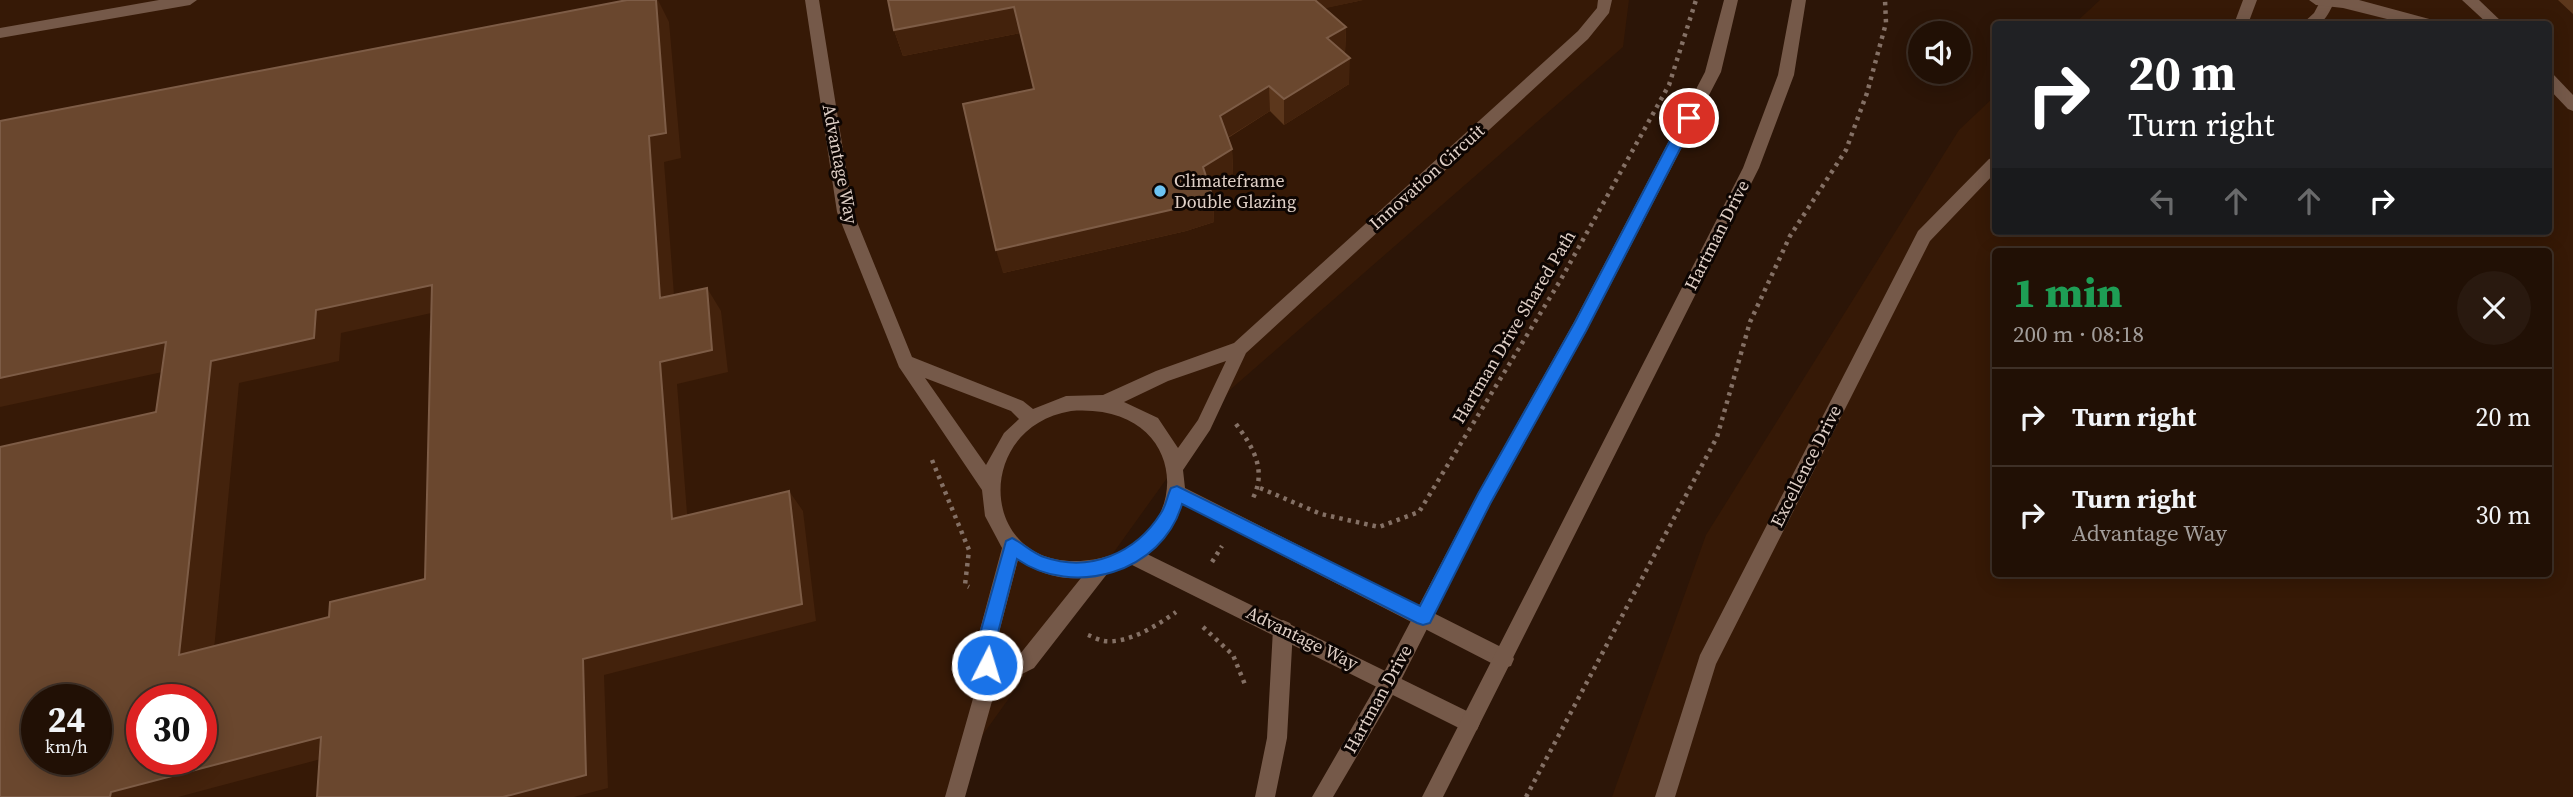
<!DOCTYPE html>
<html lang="en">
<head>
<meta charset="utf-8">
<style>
	body { margin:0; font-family:"Source Serif 4",serif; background:#29190f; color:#f1f3f6; height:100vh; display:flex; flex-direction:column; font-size:26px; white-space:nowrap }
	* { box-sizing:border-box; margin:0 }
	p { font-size:23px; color:#a29d9a }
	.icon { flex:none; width:38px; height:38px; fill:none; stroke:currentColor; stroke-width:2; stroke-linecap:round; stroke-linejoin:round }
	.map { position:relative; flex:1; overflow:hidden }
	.drawer { position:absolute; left:1992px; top:248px; width:560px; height:329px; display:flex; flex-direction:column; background:#211005; border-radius:7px; box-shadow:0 4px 18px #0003,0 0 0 2px #3e3027 }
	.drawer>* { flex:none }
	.guide { position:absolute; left:1992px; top:21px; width:560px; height:214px; border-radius:7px; box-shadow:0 4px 18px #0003,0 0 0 2px #3e3027; background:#202124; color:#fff; overflow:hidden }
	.buttons { position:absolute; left:1908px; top:21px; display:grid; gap:14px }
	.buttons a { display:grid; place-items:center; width:63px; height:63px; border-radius:50%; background:#211005; box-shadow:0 4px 18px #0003,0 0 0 2px #3e3027; font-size:35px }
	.speed { position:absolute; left:21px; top:684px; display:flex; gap:14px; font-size:35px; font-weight:700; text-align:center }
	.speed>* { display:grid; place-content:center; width:91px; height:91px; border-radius:50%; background:#211005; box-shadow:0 4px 18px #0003,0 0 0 2px #3e3027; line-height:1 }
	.speed small { font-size:18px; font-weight:400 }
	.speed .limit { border:10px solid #d22; background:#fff; color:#111 }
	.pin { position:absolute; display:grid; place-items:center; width:60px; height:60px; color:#fff; margin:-30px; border:4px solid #fff; border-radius:50%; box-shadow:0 2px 7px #0007 }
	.me { position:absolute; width:77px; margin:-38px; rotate:5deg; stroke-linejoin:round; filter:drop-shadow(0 0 5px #0008) }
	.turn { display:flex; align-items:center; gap:24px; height:147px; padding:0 21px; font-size:32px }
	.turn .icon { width:91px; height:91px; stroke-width:2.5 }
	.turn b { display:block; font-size:49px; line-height:60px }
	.lanes { display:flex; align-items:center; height:66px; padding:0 21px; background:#0003; justify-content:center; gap:35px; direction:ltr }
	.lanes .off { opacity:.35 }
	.round { display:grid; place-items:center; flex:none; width:74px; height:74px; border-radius:37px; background:#29190f }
	.overview { display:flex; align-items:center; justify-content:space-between; height:119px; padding:0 21px }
	h1 { font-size:42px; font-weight:800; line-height:52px; color:#1e9e55 }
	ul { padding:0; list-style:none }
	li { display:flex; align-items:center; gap:21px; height:98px; padding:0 21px; border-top:2px solid #3e3027 }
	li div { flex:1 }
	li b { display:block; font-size:26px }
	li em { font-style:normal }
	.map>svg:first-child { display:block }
</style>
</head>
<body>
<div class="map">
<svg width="2573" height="797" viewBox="0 0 2573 797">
	<rect width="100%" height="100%" fill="#2c1507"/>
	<g fill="#361906" fill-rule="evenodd">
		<path d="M0,0H1629L1623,47L1231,389L974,747L963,797H0ZM37,700H96V760H37ZM142,700H201V760H142Z"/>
		<path d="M2100,0H2573V797H1612L1706,535L1959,130L1995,96V231H2548V24H2074ZM1995,252H2548V574H1995Z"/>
	</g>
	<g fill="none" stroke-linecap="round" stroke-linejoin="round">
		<g stroke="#847065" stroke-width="4.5" stroke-dasharray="3.5 5" stroke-linecap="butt">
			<path d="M1236,424C1253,447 1267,470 1253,498"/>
			<path d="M932,460L969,550L965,585L969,587"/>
			<path d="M1260,488L1321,514L1379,527L1419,512L1560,281L1669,85L1696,0"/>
			<path d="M1212,562L1222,546"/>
			<path d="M1203,627L1233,655L1246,687"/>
			<path d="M1088,635C1093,637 1099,640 1104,641C1128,644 1158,625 1176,612"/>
			<path d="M1526,797L1717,437L1750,322L1790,236L1846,150L1867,93L1886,23L1885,0"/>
		</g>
		<g fill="#755949" fill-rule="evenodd">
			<path d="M159,0H197L190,5L0,38V28Z"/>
			<path d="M805,0H819L853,212L912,357L1023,401L1033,409L1066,396L1103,395L1156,371L1234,343L1578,31L1597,8L1598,0H1612L1609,13L1588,39L1246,353L1210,430L1183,470L1185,488L1511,652L1514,659L1511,666L1504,668L1497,666L1182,504C1177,525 1163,541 1147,554L1477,716L1480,723L1477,730L1470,733L1463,730L1130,564L1107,574L1034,668L996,687L965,797H945L978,681L975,648L1002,548L985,516L982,490L899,367L837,212ZM1226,361L1198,420L1178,448L1158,418L1124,402L1168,381ZM925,378L1011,411L1019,419L1004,433L986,465ZM1071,411C1191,402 1196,537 1101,558C979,585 967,428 1071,411ZM1018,560C1037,572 1058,580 1081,578L1020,654L996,667L995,648Z"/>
			<path d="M2243,0H2257L2248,24H2234Z"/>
			<path d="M2321,0H2333L2334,3C2324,22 2324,24 2302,24L2314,13Z"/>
			<path d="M1995,157V173L1930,241L1716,664L1675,797H1655L1700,655L1918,231L1989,159Z"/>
		</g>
		<g fill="#755949" fill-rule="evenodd">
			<path d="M1724,0H1738L1721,72L1586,332L1490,505L1397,688L1333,797H1312L1383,674L1478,493L1574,322L1705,72Z"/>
			<path d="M1792,0H1806L1794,75L1759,168L1443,797H1422L1743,168L1778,75Z"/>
			<path d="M2309,0H2359L2433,20L2435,24H2407L2343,8L2316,5Z"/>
			<path d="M2462,0H2479L2504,24H2488Z"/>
			<path d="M2548,72L2553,74L2573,95V111L2568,109L2548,88Z"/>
			<path d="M1283,620L1290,623L1293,629L1287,738L1275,797H1255L1267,738L1273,629L1276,623Z"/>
		</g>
	</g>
	<g fill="#5c371c">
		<path d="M1363,0L1324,8L1346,27L1345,53L1349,84L1284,125L1270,111L1228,138L1232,149L1233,173L1209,188L1213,198L1214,222L1186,231L1003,273L1034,89L1020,33L903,56L894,30Z"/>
		<path d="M2558,0H2573V14Z"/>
	</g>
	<g fill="#43220c">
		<path d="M656,0H658L669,22L681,158L664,162L676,322L660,298L649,136Z"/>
		<path d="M1300,0H1363L1299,14Z"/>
		<path d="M1014,7L1020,33L903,56L894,30Z"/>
		<path d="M1346,27L1345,53L1327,38Z"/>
		<path d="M1350,58L1349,84L1284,125V99Z"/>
		<path d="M1269,86L1270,111L1222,141L1220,116Z"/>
		<path d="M1232,149L1233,173L1205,192L1203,167Z"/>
		<path d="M1213,198L1214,222L1186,231L1003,273L996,250Z"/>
		<path d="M432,285L454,308L341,333L339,361L239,383L212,671L179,655L211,361L316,310Z"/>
		<path d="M707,288L721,311L728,372L677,384L689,539L672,519L660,362Z"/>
		<path d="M166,342L195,365L0,407V378Z"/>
		<path d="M789,491L803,511L816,621L604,675L608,788L574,797H503L583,659Z"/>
		<path d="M321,737L351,751L178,797H110L111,792Z"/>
	</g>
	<g fill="#6a472e" stroke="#7d5c46" stroke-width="2" fill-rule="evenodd">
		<path d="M627,0H656L666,133L649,136L660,298L707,288L712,350L660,362L672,519L789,491L802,604L583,659L586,775L503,797H317L321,737L111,792L110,797H0V447L156,412L166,342L0,378V121ZM432,285L425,579L330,602L329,617L179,655L211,361L314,338L316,310ZM37,700H96V760H37ZM142,700H201V760H142Z"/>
		<path d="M888,0H1315L1346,27L1327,38L1350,58L1284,99L1269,86L1220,116L1232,149L1203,167L1213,198L1183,207L996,250L963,104L1034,89L1014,7L894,30Z"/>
	</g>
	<path fill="#1a73e8" stroke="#114b97" stroke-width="2" d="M1689,113L1696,118L1586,331L1490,504L1430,623L1423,625L1417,623L1182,504C1162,573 1073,598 1017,559L994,648L995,665L993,671L987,673L980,671L976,648L1006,541L1012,538C1023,543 1032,553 1044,557C1090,573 1136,553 1161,513C1166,506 1167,496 1171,488L1177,486L1420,606L1478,494L1575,322L1684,114Z"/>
	<circle fill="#6cc3f2" stroke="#0d0502" stroke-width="2.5" cx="1160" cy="191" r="7"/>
	<g text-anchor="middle" stroke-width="6" stroke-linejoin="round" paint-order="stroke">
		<g font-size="18" fill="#e0d0c7" stroke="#0d0502">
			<text transform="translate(840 164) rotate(79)" y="6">Advantage Way</text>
			<text transform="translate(1427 177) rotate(-42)" y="6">Innovation Circuit</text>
			<text transform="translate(1717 235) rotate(-63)" y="6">Hartman Drive</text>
			<text transform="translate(1514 327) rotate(-59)" y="6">Hartman Drive Shared Path</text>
			<text transform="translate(1806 466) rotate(-63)" y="6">Excellence Drive</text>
			<text transform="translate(1302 638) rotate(26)" y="6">Advantage Way</text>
			<text transform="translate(1378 699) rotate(-61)" y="6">Hartman Drive</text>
		</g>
		<g font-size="18" fill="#e0d0c7" stroke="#0d0502" text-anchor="start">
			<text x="1174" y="187">Climateframe<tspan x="1174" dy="21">Double Glazing</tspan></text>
		</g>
	</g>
</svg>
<div class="buttons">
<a><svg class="icon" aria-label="sound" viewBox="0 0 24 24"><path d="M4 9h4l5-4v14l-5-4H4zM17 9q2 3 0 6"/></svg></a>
</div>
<div class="speed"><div>24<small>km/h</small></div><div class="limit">30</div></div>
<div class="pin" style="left:1689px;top:118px;background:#d93025"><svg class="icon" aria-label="arrive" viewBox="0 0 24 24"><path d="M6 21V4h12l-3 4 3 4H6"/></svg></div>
<svg class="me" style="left:987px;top:665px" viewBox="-20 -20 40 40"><circle r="17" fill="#1a73e8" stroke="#fff" stroke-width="3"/><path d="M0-11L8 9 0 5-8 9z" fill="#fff"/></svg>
<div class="guide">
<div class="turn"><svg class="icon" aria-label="right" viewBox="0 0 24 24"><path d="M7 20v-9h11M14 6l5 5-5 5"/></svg><div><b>20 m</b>Turn right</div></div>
<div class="lanes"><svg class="icon off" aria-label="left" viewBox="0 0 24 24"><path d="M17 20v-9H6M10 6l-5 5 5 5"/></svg><svg class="icon off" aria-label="ahead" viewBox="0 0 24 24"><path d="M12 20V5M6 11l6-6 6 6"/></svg><svg class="icon off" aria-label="ahead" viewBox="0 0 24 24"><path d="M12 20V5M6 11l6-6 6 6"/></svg><svg class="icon" aria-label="right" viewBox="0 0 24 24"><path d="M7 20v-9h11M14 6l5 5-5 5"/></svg></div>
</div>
<section class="drawer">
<div class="overview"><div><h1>1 min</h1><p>200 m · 08:18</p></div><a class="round"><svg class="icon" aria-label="close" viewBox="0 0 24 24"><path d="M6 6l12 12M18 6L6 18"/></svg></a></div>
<ul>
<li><svg class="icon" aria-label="right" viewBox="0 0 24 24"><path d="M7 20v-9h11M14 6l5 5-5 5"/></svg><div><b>Turn right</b></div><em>20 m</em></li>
<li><svg class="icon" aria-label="right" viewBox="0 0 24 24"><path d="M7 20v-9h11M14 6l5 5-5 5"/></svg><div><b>Turn right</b><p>Advantage Way</p></div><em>30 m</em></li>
</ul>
</section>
</div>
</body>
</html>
